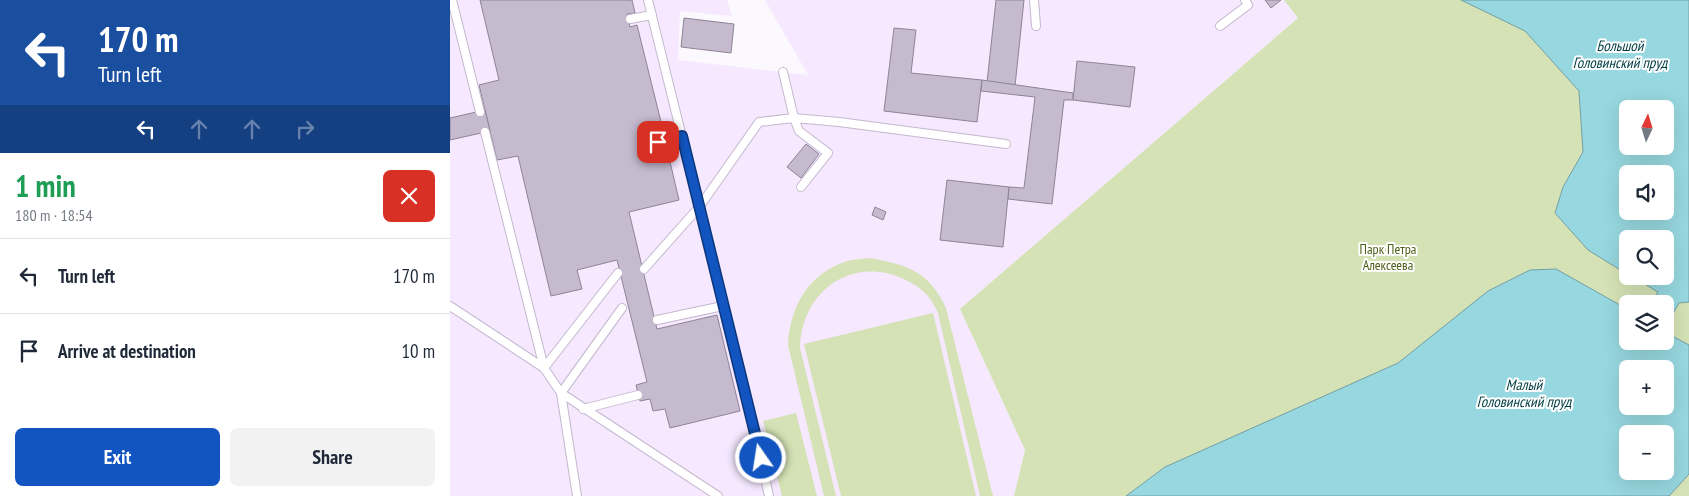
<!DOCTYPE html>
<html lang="en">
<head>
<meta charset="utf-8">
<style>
	body { margin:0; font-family:"PT Sans Narrow",sans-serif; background:#f2f2f3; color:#1f2937; height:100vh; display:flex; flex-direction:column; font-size:19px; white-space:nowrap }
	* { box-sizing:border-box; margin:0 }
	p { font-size:16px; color:#747a83 }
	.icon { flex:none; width:28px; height:28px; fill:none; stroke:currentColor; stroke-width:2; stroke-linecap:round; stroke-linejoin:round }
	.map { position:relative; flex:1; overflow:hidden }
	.side { display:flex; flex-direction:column; background:#fff; width:450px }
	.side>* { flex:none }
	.guide { background:#1a4fa0; color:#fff; overflow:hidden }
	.needle { width:32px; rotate:4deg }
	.buttons { position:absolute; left:1169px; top:100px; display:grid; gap:10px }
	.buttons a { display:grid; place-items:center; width:55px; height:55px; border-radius:8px; background:#fff; box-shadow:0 5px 20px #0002; font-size:25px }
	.pin { position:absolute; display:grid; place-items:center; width:42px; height:42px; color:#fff; margin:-21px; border-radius:10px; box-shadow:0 2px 8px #0006 }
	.me { position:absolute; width:55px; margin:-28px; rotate:347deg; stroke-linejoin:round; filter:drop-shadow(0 0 4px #0008) }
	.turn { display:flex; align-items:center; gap:18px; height:105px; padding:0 15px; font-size:22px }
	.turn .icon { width:65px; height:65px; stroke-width:2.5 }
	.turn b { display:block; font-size:35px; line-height:42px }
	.lanes { display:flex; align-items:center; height:48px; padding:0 15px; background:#0003; justify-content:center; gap:25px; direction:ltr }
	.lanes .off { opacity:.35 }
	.round { display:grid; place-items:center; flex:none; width:52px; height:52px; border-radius:8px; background:#f2f2f3 }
	.head { display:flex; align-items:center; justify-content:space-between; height:85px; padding:0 15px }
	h1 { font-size:30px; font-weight:800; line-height:38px; color:#1e9e55 }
	.primary-button { display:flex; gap:10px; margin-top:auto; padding:10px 15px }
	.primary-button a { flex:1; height:58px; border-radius:8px; background:#1255c0; color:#fff; font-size:20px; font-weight:800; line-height:58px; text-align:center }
	.primary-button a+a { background:#f2f2f3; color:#1f2937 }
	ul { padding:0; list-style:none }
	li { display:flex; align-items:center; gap:15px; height:75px; padding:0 15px; border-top:1px solid #e0e1e3 }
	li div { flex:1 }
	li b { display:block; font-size:19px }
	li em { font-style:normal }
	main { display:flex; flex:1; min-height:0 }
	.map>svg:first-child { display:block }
</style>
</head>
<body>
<main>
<section class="side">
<div class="guide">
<div class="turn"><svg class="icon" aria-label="left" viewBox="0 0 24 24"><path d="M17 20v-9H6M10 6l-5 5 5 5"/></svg><div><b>170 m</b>Turn left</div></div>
<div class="lanes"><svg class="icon" aria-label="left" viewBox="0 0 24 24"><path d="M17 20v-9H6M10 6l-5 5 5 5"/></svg><svg class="icon off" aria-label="ahead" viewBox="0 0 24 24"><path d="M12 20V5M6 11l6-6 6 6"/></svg><svg class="icon off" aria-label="ahead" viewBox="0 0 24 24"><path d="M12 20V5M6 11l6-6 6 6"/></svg><svg class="icon off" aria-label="right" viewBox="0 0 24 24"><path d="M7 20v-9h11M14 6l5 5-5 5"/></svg></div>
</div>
<div class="head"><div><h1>1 min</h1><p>180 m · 18:54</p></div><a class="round" style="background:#d93025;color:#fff"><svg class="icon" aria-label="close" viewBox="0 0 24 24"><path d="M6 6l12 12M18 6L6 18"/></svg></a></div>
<ul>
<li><svg class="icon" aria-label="left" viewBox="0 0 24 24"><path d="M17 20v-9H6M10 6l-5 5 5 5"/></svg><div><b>Turn left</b></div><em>170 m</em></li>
<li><svg class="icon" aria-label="arrive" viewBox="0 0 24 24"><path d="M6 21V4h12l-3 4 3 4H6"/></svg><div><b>Arrive at destination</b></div><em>10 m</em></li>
</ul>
<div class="primary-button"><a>Exit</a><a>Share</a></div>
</section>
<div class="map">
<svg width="1239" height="496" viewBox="0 0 1239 496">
	<rect width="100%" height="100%" fill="#fbf9fd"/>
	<path fill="#f5e8ff" d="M0,0H277L282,16L230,11L228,60L358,75L315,0H834L848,18L510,309L575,450L564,496H0Z"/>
	<g fill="#d5e2b5" fill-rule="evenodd">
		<path d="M834,0H1239V496H564L575,450L510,309L848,18ZM1178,109H1215V146H1178ZM1178,174H1215V211H1178ZM1178,239H1215V276H1178ZM1178,304H1215V341H1178ZM1178,369H1215V406H1178ZM1178,434H1215V471H1178Z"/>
		<path d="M420,258C459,265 479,272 496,308L543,496H530L488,313C480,295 472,288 454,279C401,255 351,292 350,348L386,496H374L338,345C340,305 360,271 401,260C407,259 414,259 420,258Z"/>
		<path d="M483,313L526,496H391L354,344Z"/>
		<path d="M346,413L367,496H332L313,421Z"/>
	</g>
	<g fill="#97d7df" stroke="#739fa6" fill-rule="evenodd">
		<path d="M1011,0H1239V302L1229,303L1215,328V304H1201L1208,292L1181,276H1215V239H1178L1177,274L1138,250L1105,213L1113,187L1133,152L1129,91L1075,31ZM1178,109H1215V146H1178ZM1178,174H1215V211H1178Z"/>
		<path d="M1106,269L1177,309L1178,341H1215V332L1239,345V474L1219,496H676L715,467L948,363L1038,291L1080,270ZM1178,369H1215V406H1178ZM1178,434H1215V471H1178Z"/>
	</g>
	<g fill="#c5bace" stroke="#8e8397">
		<path d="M30,0H182L185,13L177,14L180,27L187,25L214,134L205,136L207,147L216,145L229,200L179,212L207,329L267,315L290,411L220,428L215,409L203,411L200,399L190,401L186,385L197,382L167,260L127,270L132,289L101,296L68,156L47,160L29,85L49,80Z"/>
		<path d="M546,0H574L565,86L537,82Z"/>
		<path d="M815,0H831L821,8Z"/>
		<path d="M234,18L284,24L281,53L231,47Z"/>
		<path d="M444,28L466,30L461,73L532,80L527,122L434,111Z"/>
		<path d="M627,61L685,67L680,107L623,100Z"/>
		<path d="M532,80L623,93V100H614L602,204L558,199L559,187L574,188L585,97L531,91Z"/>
		<path d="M35,110L40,131L0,140V118Z"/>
		<path d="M356,144L369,154L351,178L337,167Z"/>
		<path d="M497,180L559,187L553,247L490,240Z"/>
		<path d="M425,207L436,212L433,220L422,215Z"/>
	</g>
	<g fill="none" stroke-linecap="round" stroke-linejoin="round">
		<defs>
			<g id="service">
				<path d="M2,0L30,112"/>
				<path d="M198,0L302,419L319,496"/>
				<path d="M584,0L586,26"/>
				<path d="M180,19L202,15"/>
				<path d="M770,26L798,5L795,0"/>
				<path d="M333,72L344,118L349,131L378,153L351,187"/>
				<path d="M35,132L94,368L168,273"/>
				<path d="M208,142L232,136"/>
				<path d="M194,269L250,206L309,122L344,118L389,122L556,144"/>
				<path d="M0,306L94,368L111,393L268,496"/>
				<path d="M207,320L273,306"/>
				<path d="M133,409L188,395"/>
				<path d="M127,496L111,393L172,308"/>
			</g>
		</defs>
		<use href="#service" stroke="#c4b8cd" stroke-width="10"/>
		<use href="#service" stroke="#fff" stroke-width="8"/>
	</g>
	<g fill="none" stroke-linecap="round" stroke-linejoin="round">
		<defs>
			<path id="route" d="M208,142L232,136L311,458"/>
		</defs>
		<use href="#route" stroke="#0c377d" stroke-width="12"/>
		<use href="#route" stroke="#1255c0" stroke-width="9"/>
	</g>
	<g text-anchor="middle" stroke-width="4" stroke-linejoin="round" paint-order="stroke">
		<g font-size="14" fill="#4f5f18" stroke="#fff">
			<text x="938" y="254">Парк Петра<tspan x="938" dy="16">Алексеева</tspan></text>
		</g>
		<g font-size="15" font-style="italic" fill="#003d43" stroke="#fff">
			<text x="1170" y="51">Большой<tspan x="1170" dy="17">Головинский пруд</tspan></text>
			<text x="1074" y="390">Малый<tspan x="1074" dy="17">Головинский пруд</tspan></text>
		</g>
	</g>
</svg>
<div class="buttons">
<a><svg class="needle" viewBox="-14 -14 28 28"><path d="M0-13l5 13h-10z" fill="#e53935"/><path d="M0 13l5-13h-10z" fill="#747a83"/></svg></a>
<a><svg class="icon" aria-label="sound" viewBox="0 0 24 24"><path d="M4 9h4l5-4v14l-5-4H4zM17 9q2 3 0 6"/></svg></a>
<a><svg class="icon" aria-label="search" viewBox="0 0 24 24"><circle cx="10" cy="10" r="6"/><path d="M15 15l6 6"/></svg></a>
<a><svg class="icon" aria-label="layers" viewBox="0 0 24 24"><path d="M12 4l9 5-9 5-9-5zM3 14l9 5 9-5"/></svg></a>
<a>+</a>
<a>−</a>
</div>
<div class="pin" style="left:208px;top:142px;background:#d93025"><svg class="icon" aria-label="arrive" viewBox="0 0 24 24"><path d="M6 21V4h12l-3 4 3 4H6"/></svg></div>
<svg class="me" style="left:311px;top:458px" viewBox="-20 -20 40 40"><circle r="17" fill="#1255c0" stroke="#fff" stroke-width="3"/><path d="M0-11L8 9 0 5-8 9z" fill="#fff"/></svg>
</div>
</main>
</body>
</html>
